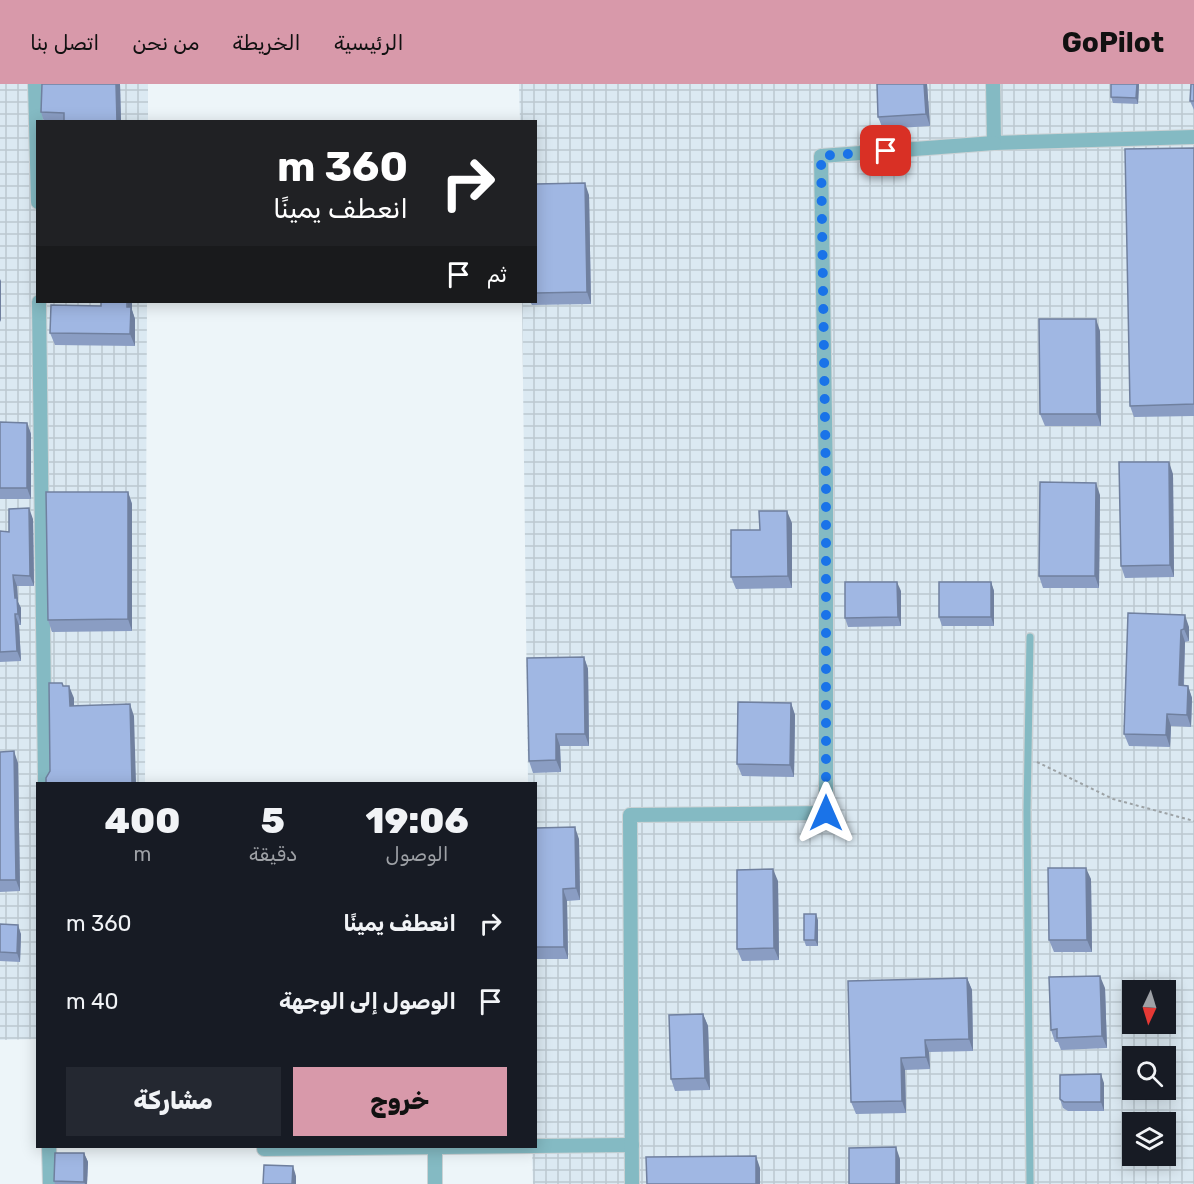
<!DOCTYPE html>
<html lang="ar">
<head>
<meta charset="utf-8">
<style>
	body { margin:0; font-family:Rubik,Cairo,sans-serif; background:#242831; color:#f1f3f6; direction:rtl; height:100vh; display:flex; flex-direction:column; font-size:22px; white-space:nowrap }
	* { box-sizing:border-box; margin:0 }
	p { font-size:20px; color:#9ea1a6 }
	.icon { flex:none; width:33px; height:33px; fill:none; stroke:currentColor; stroke-width:2; stroke-linecap:round; stroke-linejoin:round }
	.map { position:relative; flex:1; overflow:hidden; direction:ltr }
	.drawer { position:absolute; left:36px; top:698px; width:501px; height:366px; display:flex; flex-direction:column; background:#171b24; border-radius:0px; box-shadow:0 3px 15px #0003; direction:rtl }
	.drawer>* { flex:none }
	.hud { position:absolute; left:36px; top:36px; width:501px; height:183px; border-radius:0px; box-shadow:0 3px 15px #0003; direction:rtl; background:#202124; color:#fff; overflow:hidden }
	.needle { width:39px; rotate:184deg }
	.buttons { position:absolute; left:1122px; top:896px; display:grid; gap:12px }
	.buttons a { display:grid; place-items:center; width:54px; height:54px; border-radius:0px; background:#171b24; box-shadow:0 3px 15px #0003; font-size:30px }
	.pin { position:absolute; display:grid; place-items:center; width:51px; height:51px; color:#fff; margin:-26px; border-radius:12px; box-shadow:0 3px 9px #0006 }
	.me { position:absolute; width:66px; margin:-33px; rotate:0deg; stroke-linejoin:round; filter:drop-shadow(0 0 4px #0008) }
	.turn { display:flex; align-items:center; gap:21px; height:126px; padding:0 30px; font-size:27px }
	.turn .icon { width:78px; height:78px; stroke-width:2.5 }
	.turn b { display:block; font-size:42px; line-height:51px }
	.then { display:flex; align-items:center; height:57px; padding:0 30px; background:#0003; gap:12px; font-size:22px }
	.eta { display:flex; justify-content:space-evenly; align-items:center; height:102px; text-align:center }
	.eta b { font-size:36px; font-weight:800; line-height:42px }
	.button { display:flex; gap:12px; margin-top:auto; padding:12px 30px }
	.button a { flex:1; height:69px; border-radius:0px; background:#d899aa; color:#111; font-size:24px; font-weight:800; line-height:69px; text-align:center }
	.button a+a { background:#242831; color:#f1f3f6 }
	ul { padding:0; list-style:none }
	li { display:flex; align-items:center; gap:18px; height:78px; padding:0 30px }
	li div { flex:1 }
	li b { display:block; font-size:22px }
	li em { font-style:normal }
	header { display:flex; align-items:center; gap:36px; box-sizing:border-box; height:84px; padding:0 30px; background:#d899aa; color:#111 }
	header strong { font-size:28px }
	nav { display:flex; gap:33px; margin-inline-start:auto; font-size:21px }
	.map>svg:first-child { display:block }
</style>
</head>
<body>
<header>
<strong>GoPilot</strong>
<nav><a>الرئيسية</a><a>الخريطة</a><a>من نحن</a><a>اتصل بنا</a></nav>
</header>
<div class="map">
<svg width="1194" height="1100" viewBox="0 0 1194 1100">
	<defs>
		<pattern id="industrial-grid" width="8" height="8" patternUnits="userSpaceOnUse" patternTransform="scale(1.5)"><rect width="8" height="8" fill="#dbe9f2"/><path d="M0 4h8M4 0v8" fill="none" stroke="#bcc8d0"/></pattern>
	</defs>
	<rect width="100%" height="100%" fill="#edf5f9"/>
	<g fill="url(#industrial-grid)" fill-rule="evenodd">
		<path d="M0,0H148V37L38,38V218H147L145,699H38L37,955L0,956Z"/>
		<path d="M519,0H1194V1100H533L532,1062H536V699H528L522,218H536V38L520,37ZM1132,906H1166V939H1132ZM1132,972H1166V1005H1132ZM1132,1038H1166V1071H1132Z"/>
	</g>
	<g fill="none" stroke-linecap="round" stroke-linejoin="round">
		<defs>
			<path id="service" d="M1030,1100L1027,727L1030,553"/>
			<g id="minor">
				<path d="M35,0L38,118"/>
				<path d="M993,0L994,59L1194,53"/>
				<path d="M39,218L45,699"/>
				<path d="M49,1062L50,1100"/>
				<path d="M435,1063V1100"/>
				<path d="M264,1065L632,1061"/>
				<path d="M632,1100L630,731L826,729V402L821,72L994,59"/>
			</g>
		</defs>
		<use href="#service" stroke="#cbd2d5" stroke-width="10"/>
		<use href="#minor" stroke="#cbd2d5" stroke-width="16"/>
		<path stroke="#9ca2a5" stroke-width="2" stroke-dasharray="3 3" stroke-linecap="butt" d="M1037,678L1113,715L1194,737"/>
		<use href="#service" stroke="#84bac3" stroke-width="7"/>
		<use href="#minor" stroke="#84bac3" stroke-width="14"/>
	</g>
	<g fill="#8a9dc3">
		<path d="M42,0H120L121,38H44L41,28Z"/>
		<path d="M927,0L930,42L883,45L878,33Z"/>
		<path d="M1139,0L1138,20L1113,19L1111,13Z"/>
		<path d="M1194,0V26L1190,17Z"/>
		<path d="M1194,64V332L1134,333L1130,322Z"/>
		<path d="M536,100L589,111L591,220L532,221L530,218H536Z"/>
		<path d="M101,222L132,226L135,235V262L55,261L50,249Z"/>
		<path d="M1100,247L1101,342H1045L1040,330Z"/>
		<path d="M0,338L27,339L31,350V415H0Z"/>
		<path d="M1173,390L1174,493L1125,494L1121,482Z"/>
		<path d="M128,408L132,420V547L52,548L48,536Z"/>
		<path d="M1100,411L1099,504H1043L1039,492Z"/>
		<path d="M33,435L34,502H17L18,518L21,524V541H19L21,577L0,578V447L9,448Z"/>
		<path d="M792,439V504L736,505L731,493L760,446Z"/>
		<path d="M991,498L994,507V542H942L939,533Z"/>
		<path d="M901,507V542L848,543L845,534Z"/>
		<path d="M1128,529L1189,543V557L1185,558L1184,602H1188L1192,614L1191,643L1171,642L1170,663L1129,662L1124,650Z"/>
		<path d="M584,573L588,585L589,662H560L561,688L533,689L529,677Z"/>
		<path d="M791,619L795,631L794,693L742,692L737,680Z"/>
		<path d="M0,668L18,679L20,807L0,808Z"/>
		<path d="M536,744L579,755L580,816L567,817L568,875H536Z"/>
		<path d="M1091,795L1092,868H1054L1049,856Z"/>
		<path d="M778,797L779,876L742,877L737,865Z"/>
		<path d="M818,836V862H806L804,856Z"/>
		<path d="M0,840L21,850L20,878L0,877Z"/>
		<path d="M967,894L972,906L973,967L929,968L930,985L905,986L906,1029L856,1030L851,1018Z"/>
		<path d="M1105,904L1107,964L1061,966L1058,958H1055L1051,946Z"/>
		<path d="M703,930L708,942L710,1006L675,1007L671,995Z"/>
		<path d="M1104,999V1027H1068L1063,1024L1060,1015Z"/>
		<path d="M84,1069L88,1078L87,1100H55L54,1097Z"/>
	</g>
	<g fill="#70809f">
		<path d="M116,0H120L121,38H117Z"/>
		<path d="M924,0H927L930,42L926,30Z"/>
		<path d="M1137,0H1139L1138,20L1136,14Z"/>
		<path d="M585,99L589,111L591,220L587,208Z"/>
		<path d="M0,195L1,197V238L0,236Z"/>
		<path d="M127,218H132V226L135,235V262L130,250Z"/>
		<path d="M1096,235L1100,247L1101,342L1097,330Z"/>
		<path d="M27,339L31,350V415L27,404Z"/>
		<path d="M1169,378L1173,390L1174,493L1170,481Z"/>
		<path d="M1096,399L1100,411L1099,504L1095,492Z"/>
		<path d="M128,408L132,420V547L128,535Z"/>
		<path d="M29,424L33,435L34,502L30,492Z"/>
		<path d="M787,427L792,439V504L788,492Z"/>
		<path d="M13,491L17,502L18,518L21,524V541L18,530L15,514Z"/>
		<path d="M897,498L901,507V542L898,533Z"/>
		<path d="M991,498L994,507V542L991,533Z"/>
		<path d="M15,530L19,541L21,577L17,567Z"/>
		<path d="M1185,531L1189,543V557L1184,545Z"/>
		<path d="M1181,546L1185,558L1183,613L1179,601Z"/>
		<path d="M584,573L588,585L589,662L585,650Z"/>
		<path d="M69,602L74,614V634L70,622Z"/>
		<path d="M1188,602L1192,614L1191,643L1187,631Z"/>
		<path d="M791,619L795,631L794,693L790,681Z"/>
		<path d="M130,620L134,632L136,699H132Z"/>
		<path d="M1167,630L1171,642L1170,663L1166,651Z"/>
		<path d="M556,650L560,662L561,688L556,676Z"/>
		<path d="M14,667L18,679L20,807L16,796Z"/>
		<path d="M575,743L579,755L580,816L576,804Z"/>
		<path d="M1086,784L1091,795L1092,868L1087,856Z"/>
		<path d="M773,785L778,797L779,876L774,864Z"/>
		<path d="M563,805L567,817L568,875L564,863Z"/>
		<path d="M816,830L818,836V862L815,856Z"/>
		<path d="M18,841L21,850L20,878L17,869Z"/>
		<path d="M1100,892L1105,904L1107,964L1102,952Z"/>
		<path d="M967,894L972,906L973,967L969,955Z"/>
		<path d="M703,930L708,942L710,1006L705,994Z"/>
		<path d="M925,956L929,968L930,985L926,973Z"/>
		<path d="M901,974L905,986L906,1029L902,1017Z"/>
		<path d="M1101,990L1104,999V1027L1101,1018Z"/>
		<path d="M896,1063L900,1075V1100H896Z"/>
		<path d="M84,1069L88,1078L87,1100H85L84,1098Z"/>
		<path d="M756,1072L760,1084V1100H756Z"/>
		<path d="M293,1082L296,1092V1100H292Z"/>
	</g>
	<g fill="#a0b7e3" stroke="#70809f" stroke-width="1.5">
		<path d="M42,0H116L117,38H64V29L41,28Z"/>
		<path d="M877,0H924L926,30L878,33Z"/>
		<path d="M1111,0H1137L1136,14L1111,13Z"/>
		<path d="M1191,0H1194V17H1190Z"/>
		<path d="M1194,64V320L1130,322L1125,65Z"/>
		<path d="M585,99L587,208L536,209V100Z"/>
		<path d="M101,218H127V223H131L130,250L50,249L51,221L101,222Z"/>
		<path d="M1039,235H1096L1097,330H1040Z"/>
		<path d="M0,338L27,339V404H0Z"/>
		<path d="M1119,378H1169L1170,481L1121,482Z"/>
		<path d="M1040,398L1096,399L1095,492H1039Z"/>
		<path d="M46,408H128V535L48,536Z"/>
		<path d="M29,424L30,492L13,491L15,514H17L18,530H15L17,567L0,568V447L9,448V425Z"/>
		<path d="M759,427H787L788,492L731,493V446H760Z"/>
		<path d="M845,498H897L898,533L845,534Z"/>
		<rect x="939" y="498" width="52" height="35"/>
		<path d="M1128,529L1185,531L1184,545L1181,546L1179,601L1188,602L1187,631L1167,630L1166,651L1124,650Z"/>
		<path d="M584,573L585,650H556V676L529,677L527,574Z"/>
		<path d="M49,599H62L63,602H69L70,622L130,620L132,699H46V694L50,687Z"/>
		<path d="M738,618L791,619L790,681L737,680Z"/>
		<path d="M14,667L16,796H0V668Z"/>
		<path d="M575,743L576,804L563,805L564,863H536V744Z"/>
		<path d="M1048,784H1086L1087,856H1049Z"/>
		<path d="M773,785L774,864L737,865V786Z"/>
		<path d="M804,830H816L815,856H804Z"/>
		<path d="M0,840L18,841L17,869L0,868Z"/>
		<path d="M1100,892L1102,952L1057,954V945L1051,946L1049,893Z"/>
		<path d="M967,894L969,955L925,956L926,973L901,974L902,1017L851,1018L848,897Z"/>
		<path d="M703,930L705,994L671,995L669,931Z"/>
		<path d="M1101,990V1018H1064L1060,1015V991Z"/>
		<path d="M896,1063V1100H849V1064Z"/>
		<path d="M55,1069H84V1098L54,1097Z"/>
		<path d="M756,1072V1100H647L646,1073Z"/>
		<path d="M264,1081L293,1082L292,1100H263Z"/>
	</g>
	<g fill="none" stroke-linecap="round" stroke-linejoin="round">
		<path stroke="#1a73e8" stroke-width="10" stroke-dasharray="0 18" d="M826,729V402L821,72L886,67"/>
	</g>
</svg>
<div class="buttons">
<a><svg class="needle" viewBox="-14 -14 28 28"><path d="M0-13l5 13h-10z" fill="#e53935"/><path d="M0 13l5-13h-10z" fill="#9ea1a6"/></svg></a>
<a><svg class="icon" aria-label="search" viewBox="0 0 24 24"><circle cx="10" cy="10" r="6"/><path d="M15 15l6 6"/></svg></a>
<a><svg class="icon" aria-label="layers" viewBox="0 0 24 24"><path d="M12 4l9 5-9 5-9-5zM3 14l9 5 9-5"/></svg></a>
</div>
<div class="pin" style="left:886px;top:67px;background:#d93025"><svg class="icon" aria-label="arrive" viewBox="0 0 24 24"><path d="M6 21V4h12l-3 4 3 4H6"/></svg></div>
<svg class="me" style="left:826px;top:729px" viewBox="-20 -20 40 40"><path d="M0-17L14 15 0 8-14 15z" fill="#1a73e8" stroke="#fff" stroke-width="4"/></svg>
<div class="hud">
<div class="turn"><svg class="icon" aria-label="right" viewBox="0 0 24 24"><path d="M7 20v-9h11M14 6l5 5-5 5"/></svg><div><b>360 m</b>انعطف يمينًا</div></div>
<div class="then">ثم<svg class="icon" aria-label="arrive" viewBox="0 0 24 24"><path d="M6 21V4h12l-3 4 3 4H6"/></svg></div>
</div>
<section class="drawer">
<div class="eta">
<div><b>19:06</b><p>الوصول</p></div>
<div><b>5</b><p>دقيقة</p></div>
<div><b>400</b><p>m</p></div>
</div>
<ul>
<li><svg class="icon" aria-label="right" viewBox="0 0 24 24"><path d="M7 20v-9h11M14 6l5 5-5 5"/></svg><div><b>انعطف يمينًا</b></div><em>360 m</em></li>
<li><svg class="icon" aria-label="arrive" viewBox="0 0 24 24"><path d="M6 21V4h12l-3 4 3 4H6"/></svg><div><b>الوصول إلى الوجهة</b></div><em>40 m</em></li>
</ul>
<div class="button"><a>خروج</a><a>مشاركة</a></div>
</section>
</div>
</body>
</html>
